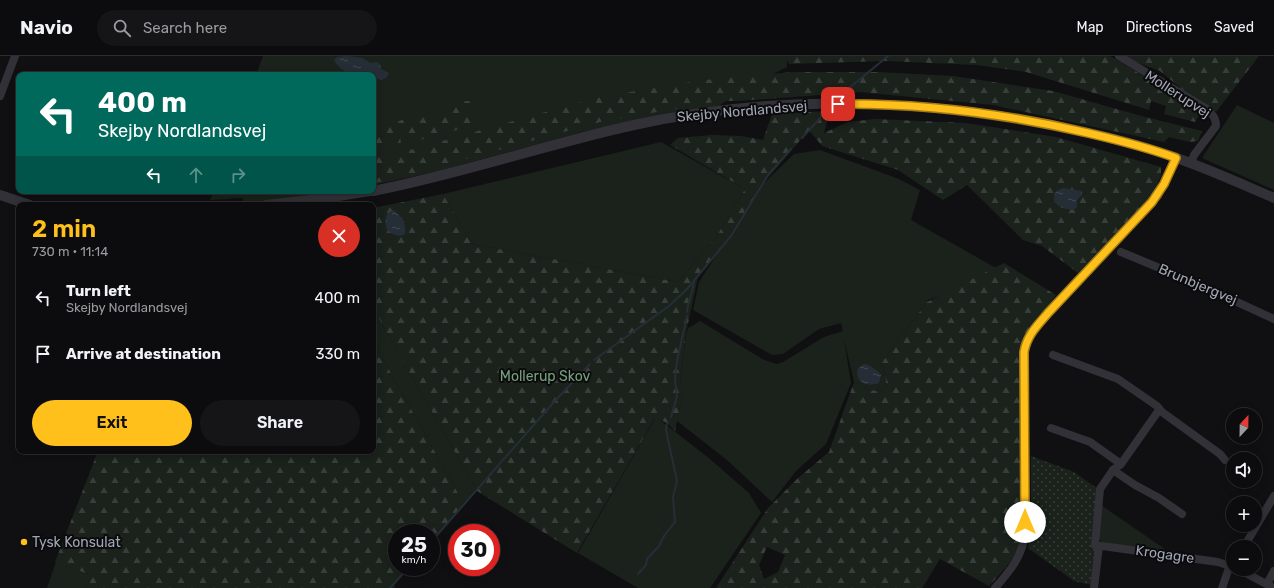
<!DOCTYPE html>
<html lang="en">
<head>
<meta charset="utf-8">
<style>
	body { margin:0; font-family:Rubik,sans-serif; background:#151517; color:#f1f3f6; height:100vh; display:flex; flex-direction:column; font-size:15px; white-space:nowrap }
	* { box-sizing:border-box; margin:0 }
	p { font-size:13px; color:#9a9b9e }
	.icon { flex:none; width:22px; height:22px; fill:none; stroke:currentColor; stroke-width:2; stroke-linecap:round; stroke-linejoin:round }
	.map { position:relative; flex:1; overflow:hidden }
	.drawer { position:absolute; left:16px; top:146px; width:360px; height:252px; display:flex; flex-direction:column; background:#0c0c0e; border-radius:8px; box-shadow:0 2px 10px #0003,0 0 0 1px #2c2c2e }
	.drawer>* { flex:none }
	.top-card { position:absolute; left:16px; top:16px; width:360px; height:122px; border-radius:8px; box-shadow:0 2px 10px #0003,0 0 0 1px #2c2c2e; background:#00695c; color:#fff; overflow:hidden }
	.needle { width:26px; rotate:22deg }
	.fabs { position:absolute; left:1226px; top:352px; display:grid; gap:8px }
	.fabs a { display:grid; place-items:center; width:36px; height:36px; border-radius:50%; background:#0c0c0e; box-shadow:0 2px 10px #0003,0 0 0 1px #2c2c2e; font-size:20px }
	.speed { position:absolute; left:388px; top:468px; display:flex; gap:8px; font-size:20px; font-weight:700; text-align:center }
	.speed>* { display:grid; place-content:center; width:52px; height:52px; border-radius:50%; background:#0c0c0e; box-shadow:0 2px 10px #0003,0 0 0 1px #2c2c2e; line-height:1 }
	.speed small { font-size:10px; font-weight:400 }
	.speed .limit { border:6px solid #d22; background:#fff; color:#111 }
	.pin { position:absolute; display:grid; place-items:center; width:34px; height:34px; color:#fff; margin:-17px; border-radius:8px; box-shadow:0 2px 6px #0006 }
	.me { position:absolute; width:44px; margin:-22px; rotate:0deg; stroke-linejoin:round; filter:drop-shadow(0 0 3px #0008) }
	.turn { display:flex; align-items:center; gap:14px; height:84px; padding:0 16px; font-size:18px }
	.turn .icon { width:52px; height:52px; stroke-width:2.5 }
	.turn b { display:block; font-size:28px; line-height:34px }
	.lanes { display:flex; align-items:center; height:38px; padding:0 16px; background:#0003; justify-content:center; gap:20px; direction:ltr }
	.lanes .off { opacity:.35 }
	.round { display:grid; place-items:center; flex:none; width:42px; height:42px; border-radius:21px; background:#151517 }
	.headline { display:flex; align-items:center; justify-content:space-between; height:68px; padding:0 16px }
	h1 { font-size:24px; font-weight:600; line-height:30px; color:#ffc01b }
	.cta { display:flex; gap:8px; margin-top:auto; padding:8px 16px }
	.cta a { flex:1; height:46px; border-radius:24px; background:#ffc01b; color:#111; font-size:16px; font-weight:600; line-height:46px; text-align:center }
	.cta a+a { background:#151517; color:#f1f3f6 }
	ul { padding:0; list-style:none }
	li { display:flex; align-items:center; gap:12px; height:56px; padding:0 16px }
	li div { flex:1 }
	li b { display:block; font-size:15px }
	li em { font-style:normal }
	header { display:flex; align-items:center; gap:24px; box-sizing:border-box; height:56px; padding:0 20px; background:#0c0c0e; border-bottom:1px solid #2c2c2e }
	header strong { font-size:19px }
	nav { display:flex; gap:22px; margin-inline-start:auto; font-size:14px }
	.search { width:280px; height:36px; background:#151517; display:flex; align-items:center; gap:10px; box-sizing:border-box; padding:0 14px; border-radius:22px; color:#9a9b9e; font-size:15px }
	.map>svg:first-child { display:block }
</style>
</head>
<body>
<header>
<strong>Navio</strong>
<div class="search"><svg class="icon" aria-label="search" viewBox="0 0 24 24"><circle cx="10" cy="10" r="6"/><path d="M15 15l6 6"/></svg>Search here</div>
<nav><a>Map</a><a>Directions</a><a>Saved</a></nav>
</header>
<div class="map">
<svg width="1274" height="532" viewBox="0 0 1274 532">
	<defs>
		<pattern id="forest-firs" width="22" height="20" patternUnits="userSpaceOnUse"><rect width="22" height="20" fill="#1a221b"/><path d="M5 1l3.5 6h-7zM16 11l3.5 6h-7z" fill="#383f3a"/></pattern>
		<pattern id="park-dots" width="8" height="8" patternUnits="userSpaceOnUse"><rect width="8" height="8" fill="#1a221b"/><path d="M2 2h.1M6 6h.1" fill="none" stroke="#383f3a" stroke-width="1.8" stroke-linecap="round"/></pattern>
		<pattern id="water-ripples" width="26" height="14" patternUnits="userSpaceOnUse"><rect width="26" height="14" fill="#252e36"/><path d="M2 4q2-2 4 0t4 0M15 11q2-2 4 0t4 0" fill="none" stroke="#414951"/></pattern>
	</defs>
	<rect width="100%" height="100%" fill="#101012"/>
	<g fill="#1a221b">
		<path d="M263,0H787V11L741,34L719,50L582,76L435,116L373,129V19H256Z"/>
		<path d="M1237,49L1274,67V134L1202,102Z"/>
		<path d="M661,86L745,133L716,181L678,226L472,188L443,138Z"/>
		<path d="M820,94L899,123L920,134L911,164L996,212L939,240L928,244L927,246L891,293L882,307L886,325L885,333C875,338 862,331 854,326L844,283L851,327L826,388L796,415L772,446L727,404L677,365L683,335L680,326L686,279L688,272L700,265L764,304L777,308L783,306L824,281L843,275L841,267L819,273L783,298L772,299L693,254L699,226L761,130L794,98Z"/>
		<path d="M214,135H340L289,142L243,147V142L210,144Z"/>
		<path d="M373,252L477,435L464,448L373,285Z"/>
		<path d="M656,361L710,403L749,437L761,457L710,532H638L578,497Z"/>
		<path d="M1101,449L1169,496L1103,487L1097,481Z"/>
		<path d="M56,506L91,519L86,532H47Z"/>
	</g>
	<g fill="url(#forest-firs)" fill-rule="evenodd">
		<path d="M785,0H1110L1201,54V56L1195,66L1164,58L1166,50L1151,45L1149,54L1026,16L977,9L885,5L789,8Z"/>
		<path d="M1125,0H1259L1216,56L1205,47L1183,34L1160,15L1133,5Z"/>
		<path d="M794,16H877L953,20L1053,35L1145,61L1202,75L1198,85L1190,86L1169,81L1164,86L993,49L860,36L738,45H719L600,66L386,125L373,127V101L403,96L599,41L704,24Z"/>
		<path d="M466,45H470L475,57L482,61V67L413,86L410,78L400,80L401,88L373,93V73L385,71L411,60L437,57L447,54L455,49H457Z"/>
		<path d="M830,55L824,77L848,66L875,63L966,67L1056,81L1161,111V120L1152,139L1078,217L1042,190L1023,184L967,129L943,144L898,114L822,90L809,74L761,130L723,190L698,221L686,277L680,325L683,335L675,375L667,367L655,362L577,497L477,435L373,252V152L443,138L472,188L678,226L716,181L745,133L670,89L678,82L712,79L741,80L763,84L772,58Z"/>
		<path d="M266,135H314L273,141L263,140Z"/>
		<path d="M1004,207L1056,239L1024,282L1021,479C1018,503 1004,512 989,530L940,503L922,532H716L768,452L798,422L829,396L854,326C863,331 875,338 885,333L886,325L882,307L891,293L927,246ZM767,491L785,499L778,516L764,523L759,509Z"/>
		<path d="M373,285L464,448L431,486V477H397V511H410L394,529L395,532H86L91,519L55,506L98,395H373Z"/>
	</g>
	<path fill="url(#park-dots)" d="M1031,400L1074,416L1098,433L1092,492H1097L1091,529L1074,525L1028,492L1031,479Z"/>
	<g fill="url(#water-ripples)">
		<path d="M347,0L362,2L371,7L376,6L380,8L381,13L389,17L386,22L381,24L373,21V19C358,19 342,19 334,4L337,1Z"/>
		<path d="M1063,132L1082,135V139L1077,144V151L1073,154L1062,152L1054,146V138L1058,134Z"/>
		<path d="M393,154C401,159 407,168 405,178C399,182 392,178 387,174C385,166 384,157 393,154Z"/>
		<path d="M864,308C871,309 878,315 881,319L879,327C868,331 854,327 858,312Z"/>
	</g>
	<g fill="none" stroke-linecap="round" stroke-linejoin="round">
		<g stroke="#252e36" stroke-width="2">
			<path d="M848,33L888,0"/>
			<path d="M802,82L821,61V56"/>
			<path d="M687,256C688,245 693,236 694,225"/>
			<path d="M594,304L669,250L688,232L731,180L768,119L791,93"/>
			<path d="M671,361L677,340L675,323L677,305L687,260"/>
			<path d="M431,486L554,346L590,308"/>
			<path d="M638,518L646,509L647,503L659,490L664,480L675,466L673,441L677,425L666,374L667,367"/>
			<path d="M390,532L409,511"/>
		</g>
		<g stroke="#313137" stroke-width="8">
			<path d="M1119,0L1207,53C1213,59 1216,62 1216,70L1194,99L1191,107"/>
			<path d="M0,40L15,0"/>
			<path d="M1121,196L1198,228L1274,263"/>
			<path d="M1053,299L1118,323L1157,350L1162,356L1220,398L1225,404"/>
			<path d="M1159,354L1121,408L1113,414L1100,433L1095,489L1218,506L1233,511"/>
			<path d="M1051,372L1090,386L1121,408"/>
			<path d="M1113,414L1135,429L1159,442L1182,458"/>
			<path d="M1248,484L1274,440"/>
			<path d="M1238,513L1274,532"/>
			<path d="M1267,528L1274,515"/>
			<path d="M995,532C1010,515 1022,501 1025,478L1024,296L1027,284L1034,272L1146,153L1158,140L1164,128L1176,101"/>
			<path d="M1094,532L1099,490"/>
			<path d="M1222,532L1230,509"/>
		</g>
		<g stroke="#313137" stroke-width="10">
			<path d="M373,135C461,118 547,88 634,69C770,39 913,42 1050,69C1087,76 1126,85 1162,97C1200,109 1237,126 1274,142"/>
			<path d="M0,139L30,149"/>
			<path d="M266,149L319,143L370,135"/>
		</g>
	</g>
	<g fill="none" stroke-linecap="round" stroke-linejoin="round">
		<defs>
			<path id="route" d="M838,48C922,47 1007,58 1088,77C1118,84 1147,91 1176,102L1164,128L1152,146L1048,257C1037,270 1027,279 1024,296L1025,466"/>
		</defs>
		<use href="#route" stroke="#a67d12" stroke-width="10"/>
		<use href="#route" stroke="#ffc01b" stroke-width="7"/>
	</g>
	<circle fill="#ffc01b" stroke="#0b0b0d" stroke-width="1.5" cx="24" cy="486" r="4"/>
	<g text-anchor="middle" stroke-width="4" stroke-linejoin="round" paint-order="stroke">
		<g font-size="14" fill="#a0a5b4" stroke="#0b0b0d">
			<text transform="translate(1178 38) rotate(33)" y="5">Mollerupvej</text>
			<text transform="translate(742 55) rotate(-5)" y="5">Skejby Nordlandsvej</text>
			<text transform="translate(1198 228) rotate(23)" y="5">Brunbjergvej</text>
			<text transform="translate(1165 498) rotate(8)" y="5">Krogagre</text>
		</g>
		<g font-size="14" fill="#74a27a" stroke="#0b0b0d">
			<text x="545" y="325">Mollerup Skov</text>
		</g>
		<g font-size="14" fill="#a0a5b4" stroke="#0b0b0d" text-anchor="start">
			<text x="32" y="491">Tysk Konsulat</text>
		</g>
	</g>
</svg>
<div class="fabs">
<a><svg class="needle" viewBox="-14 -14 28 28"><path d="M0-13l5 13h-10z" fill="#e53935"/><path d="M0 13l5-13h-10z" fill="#9a9b9e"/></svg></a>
<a><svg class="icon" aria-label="sound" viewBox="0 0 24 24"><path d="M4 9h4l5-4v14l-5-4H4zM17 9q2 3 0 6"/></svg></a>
<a>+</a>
<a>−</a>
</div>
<div class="speed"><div>25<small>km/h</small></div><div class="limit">30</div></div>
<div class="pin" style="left:838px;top:48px;background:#d93025"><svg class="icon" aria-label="arrive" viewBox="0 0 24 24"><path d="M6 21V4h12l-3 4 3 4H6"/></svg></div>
<svg class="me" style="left:1025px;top:466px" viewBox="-20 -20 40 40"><circle r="19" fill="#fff"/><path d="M0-13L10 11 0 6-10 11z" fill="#ffc01b"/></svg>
<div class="top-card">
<div class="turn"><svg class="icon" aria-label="left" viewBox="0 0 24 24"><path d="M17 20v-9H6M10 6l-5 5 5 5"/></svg><div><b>400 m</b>Skejby Nordlandsvej</div></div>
<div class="lanes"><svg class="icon" aria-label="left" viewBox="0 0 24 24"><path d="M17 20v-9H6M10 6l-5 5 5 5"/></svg><svg class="icon off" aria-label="ahead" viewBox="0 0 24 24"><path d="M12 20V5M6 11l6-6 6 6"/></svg><svg class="icon off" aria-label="right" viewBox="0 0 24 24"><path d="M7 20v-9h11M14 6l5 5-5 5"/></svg></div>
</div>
<section class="drawer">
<div class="headline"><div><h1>2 min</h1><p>730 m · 11:14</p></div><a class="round" style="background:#d93025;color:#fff"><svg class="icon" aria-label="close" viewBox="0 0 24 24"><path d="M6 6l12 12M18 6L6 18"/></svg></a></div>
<ul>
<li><svg class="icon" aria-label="left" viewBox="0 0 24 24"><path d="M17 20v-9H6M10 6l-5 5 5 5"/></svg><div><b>Turn left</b><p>Skejby Nordlandsvej</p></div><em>400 m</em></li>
<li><svg class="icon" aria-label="arrive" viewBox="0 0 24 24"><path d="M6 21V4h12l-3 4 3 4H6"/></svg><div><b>Arrive at destination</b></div><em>330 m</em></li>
</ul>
<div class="cta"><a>Exit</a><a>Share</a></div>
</section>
</div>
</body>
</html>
